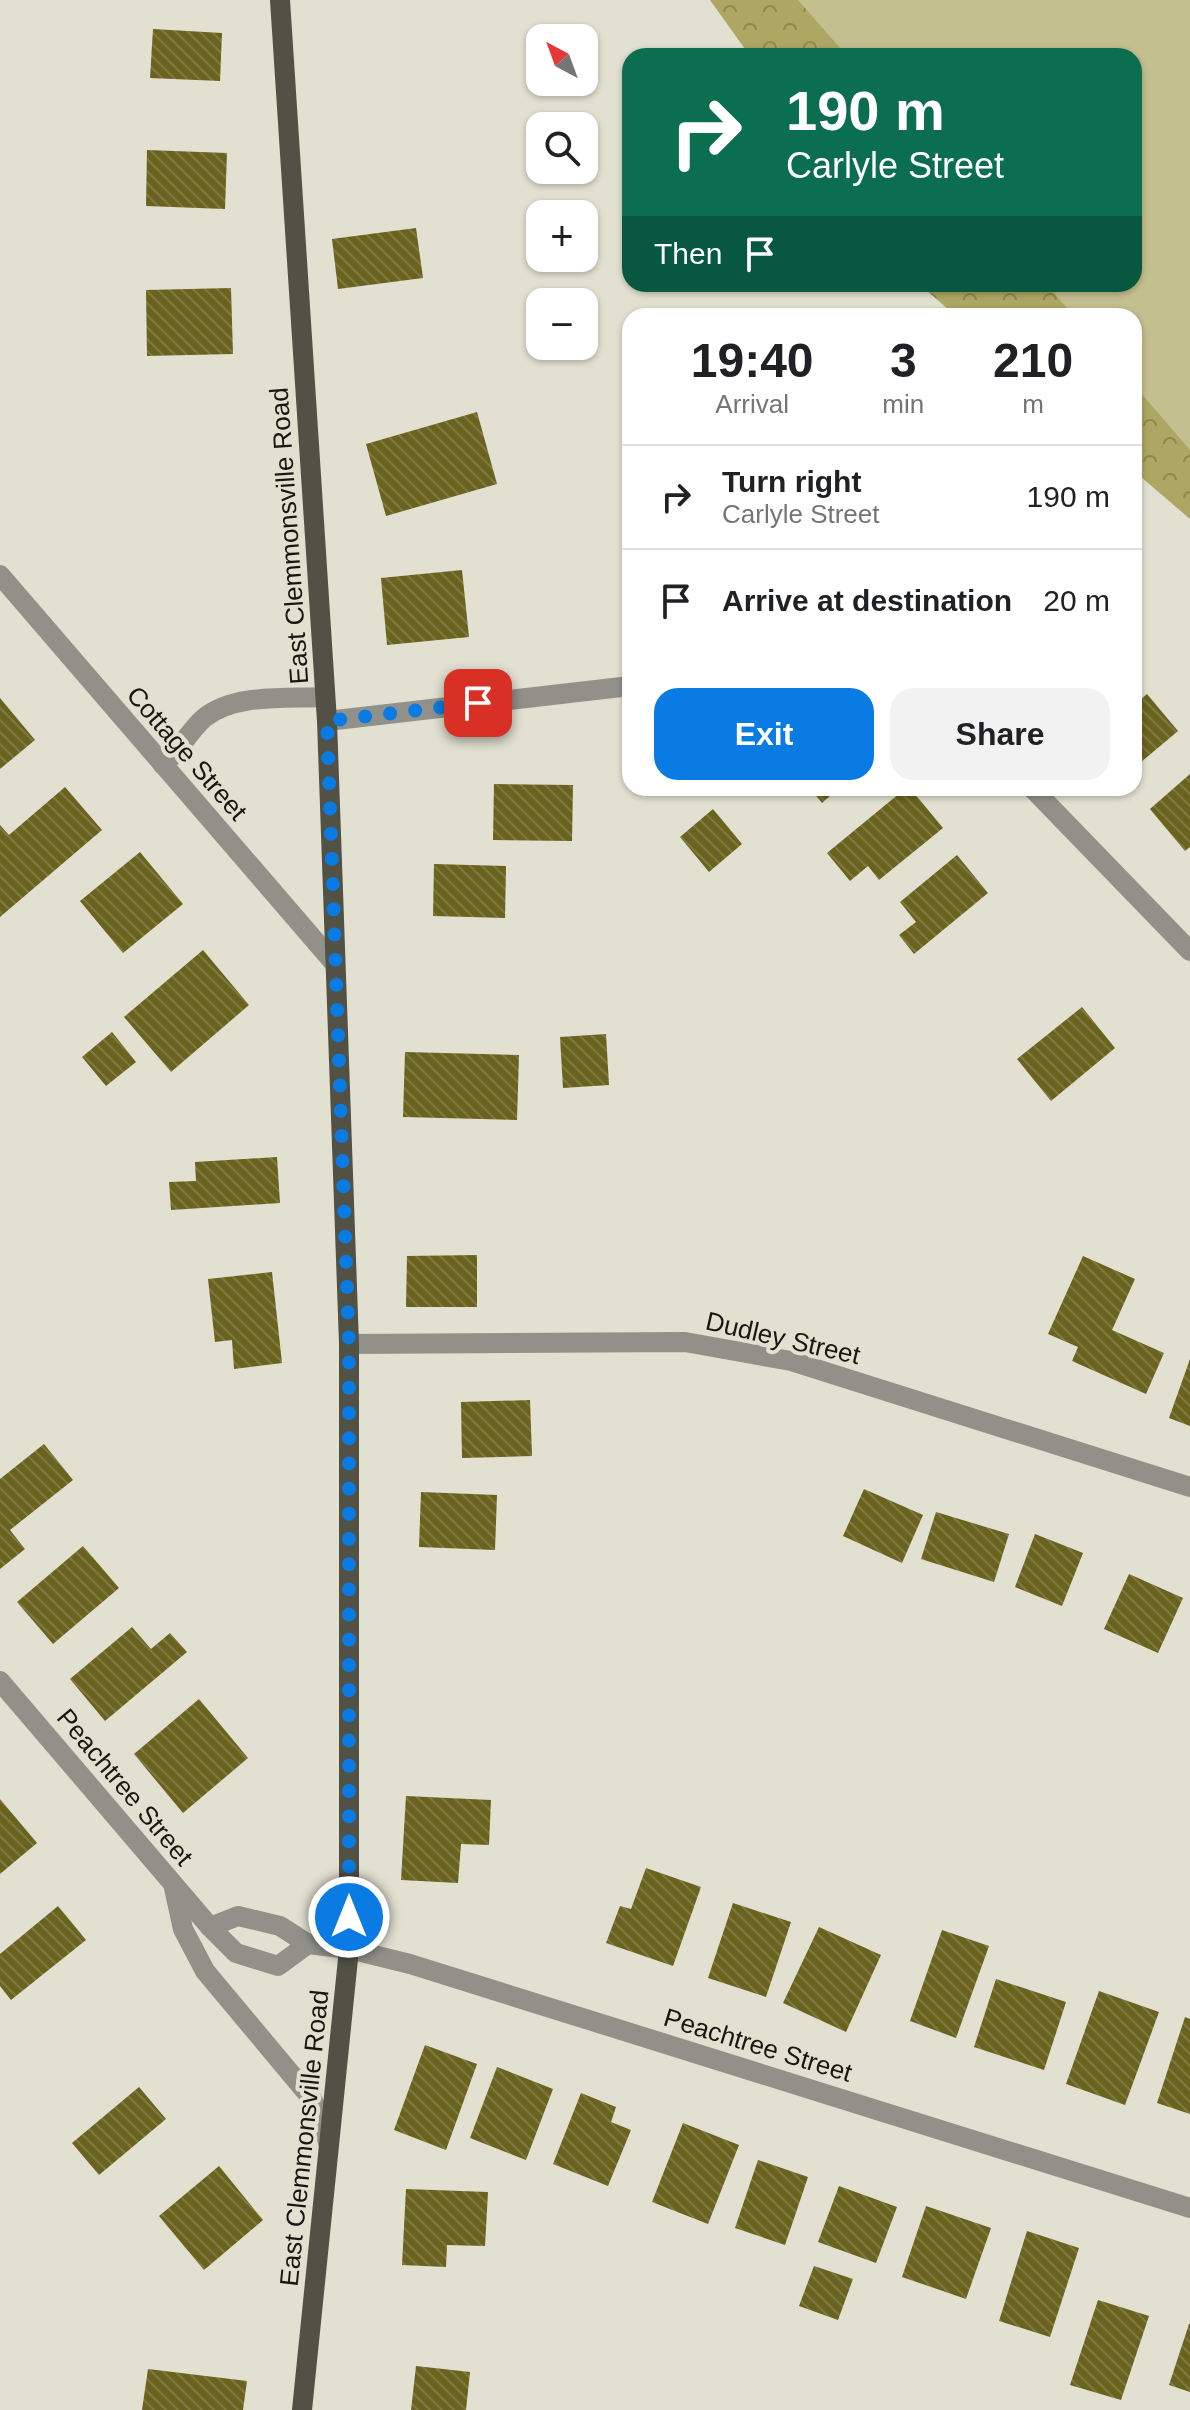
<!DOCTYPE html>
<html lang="en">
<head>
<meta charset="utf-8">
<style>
	body { margin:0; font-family:Helvetica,sans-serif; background:#f2f2f2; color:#202124; height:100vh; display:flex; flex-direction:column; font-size:30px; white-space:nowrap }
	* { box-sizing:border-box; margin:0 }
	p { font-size:26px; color:#757577 }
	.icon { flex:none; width:44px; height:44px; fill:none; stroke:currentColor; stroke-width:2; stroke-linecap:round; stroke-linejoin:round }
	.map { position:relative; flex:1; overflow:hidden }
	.sheet { position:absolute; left:622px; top:308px; width:520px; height:488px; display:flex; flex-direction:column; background:#fff; border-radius:24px; box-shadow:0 2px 6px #0004 }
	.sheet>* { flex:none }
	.top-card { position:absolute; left:622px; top:48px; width:520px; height:244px; border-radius:24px; box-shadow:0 2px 6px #0004; background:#0b6e4f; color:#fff; overflow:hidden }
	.needle { width:52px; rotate:319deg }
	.buttons { position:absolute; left:526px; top:24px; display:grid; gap:16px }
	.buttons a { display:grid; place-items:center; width:72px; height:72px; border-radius:16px; background:#fff; box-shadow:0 2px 6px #0004; font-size:40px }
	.pin { position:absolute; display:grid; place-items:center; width:68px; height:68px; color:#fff; margin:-34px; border-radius:16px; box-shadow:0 4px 12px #0006 }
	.me { position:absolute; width:88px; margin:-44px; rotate:0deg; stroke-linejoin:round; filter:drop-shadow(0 0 6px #0008) }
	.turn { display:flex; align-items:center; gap:28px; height:168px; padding:0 32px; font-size:36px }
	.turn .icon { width:104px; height:104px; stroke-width:2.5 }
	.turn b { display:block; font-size:56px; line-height:68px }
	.then { display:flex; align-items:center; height:76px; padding:0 32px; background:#0003; gap:16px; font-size:30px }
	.eta { display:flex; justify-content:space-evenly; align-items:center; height:136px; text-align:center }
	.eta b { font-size:48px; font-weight:700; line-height:56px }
	.button { display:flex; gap:16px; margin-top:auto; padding:16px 32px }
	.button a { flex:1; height:92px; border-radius:24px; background:#0a7be2; color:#fff; font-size:32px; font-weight:700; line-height:92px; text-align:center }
	.button a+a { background:#f2f2f2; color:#202124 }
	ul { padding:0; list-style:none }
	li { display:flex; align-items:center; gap:24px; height:104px; padding:0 32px; border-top:2px solid #e0e0e0 }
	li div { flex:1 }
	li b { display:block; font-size:30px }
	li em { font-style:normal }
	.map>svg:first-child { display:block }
</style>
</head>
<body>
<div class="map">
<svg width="1190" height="2410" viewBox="0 0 1190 2410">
	<defs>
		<pattern id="forest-crowns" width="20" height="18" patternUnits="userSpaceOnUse" patternTransform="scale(2)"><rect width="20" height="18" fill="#aea763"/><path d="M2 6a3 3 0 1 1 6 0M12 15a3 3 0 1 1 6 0" fill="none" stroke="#8d8750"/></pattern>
		<pattern id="building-back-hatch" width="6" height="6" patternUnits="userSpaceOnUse" patternTransform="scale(2)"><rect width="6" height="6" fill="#6a631d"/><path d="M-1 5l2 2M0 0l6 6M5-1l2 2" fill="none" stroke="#7e7844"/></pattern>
	</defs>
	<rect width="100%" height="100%" fill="#e1e0d1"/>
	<path fill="url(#forest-crowns)" d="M710,0H1093L1190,93V519L1134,471V316H956L919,284H1134V56H750Z"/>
	<path fill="#c3bf8e" d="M798,0H1190V450L1134,385V316H1074L1046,284H1134V56H847Z"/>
	<g fill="url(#building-back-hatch)">
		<path d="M153,29L222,33L220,81L150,78Z"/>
		<path d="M147,150L227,153L225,209L146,206Z"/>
		<path d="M416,228L423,278L338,289L332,239Z"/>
		<path d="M231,288L233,354L147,356L146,290Z"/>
		<path d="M477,412L497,484L386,516L366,444Z"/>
		<path d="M462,570L469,637L387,645L381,578Z"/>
		<path d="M1147,694L1178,731L1134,768V705Z"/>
		<path d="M0,698L35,740L0,769Z"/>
		<path d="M1190,774V847L1185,851L1150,809Z"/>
		<path d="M494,784L573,785L572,841L493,840Z"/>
		<path d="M65,787L102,830L0,917V825L9,835Z"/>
		<path d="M810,788H839L822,803Z"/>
		<path d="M906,788H910L943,828L879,880L868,866L850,881L827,853Z"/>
		<path d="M713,809L742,844L709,872L680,837Z"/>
		<path d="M140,852L183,904L123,953L80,901Z"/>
		<path d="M957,855L988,893L914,954L899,935L916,922L900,902Z"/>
		<path d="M434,864L506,866L505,918L433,916Z"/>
		<path d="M203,950L249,1005L171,1072L124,1017Z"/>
		<path d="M1082,1007L1115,1048L1051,1101L1017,1059Z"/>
		<path d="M112,1032L136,1062L106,1086L82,1057Z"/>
		<path d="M606,1034L609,1085L563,1088L560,1037Z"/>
		<path d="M405,1052L519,1055L517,1120L403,1117Z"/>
		<path d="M277,1157L280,1203L171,1210L169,1182L196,1181L195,1162Z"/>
		<path d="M477,1255V1307H406L407,1256Z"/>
		<path d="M1083,1256L1135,1279L1112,1330L1164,1353L1146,1394L1072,1361L1078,1347L1048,1334Z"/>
		<path d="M272,1272L282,1363L234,1369L232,1340L215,1342L208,1279Z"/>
		<path d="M1190,1359V1426L1169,1418Z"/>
		<path d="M530,1400L532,1456L462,1458L461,1402Z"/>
		<path d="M44,1444L73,1480L10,1530L25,1549L0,1569V1479Z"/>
		<path d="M864,1489L923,1515L902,1563L843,1536Z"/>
		<path d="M421,1492L497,1495L495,1550L419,1547Z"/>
		<path d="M936,1512L1009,1534L994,1582L921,1559Z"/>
		<path d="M1035,1534L1083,1553L1062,1606L1015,1587Z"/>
		<path d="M83,1546L119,1588L53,1644L17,1602Z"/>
		<path d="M1129,1574L1183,1598L1158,1653L1104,1629Z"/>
		<path d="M132,1627L151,1649L170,1633L187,1652L105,1721L70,1679Z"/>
		<path d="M199,1699L248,1758L183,1813L134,1754Z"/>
		<path d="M406,1796L491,1800L489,1845L461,1844L458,1883L401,1880Z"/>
		<path d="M0,1799L37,1843L0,1874Z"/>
		<path d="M646,1868L701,1887L673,1966L606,1943L620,1906L631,1909Z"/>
		<path d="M733,1903L791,1922L766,1997L708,1978Z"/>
		<path d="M58,1906L86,1940L11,2000L0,1986V1954Z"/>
		<path d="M819,1927L881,1955L846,2032L783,2003Z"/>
		<path d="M942,1930L989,1946L956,2038L910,2021Z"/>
		<path d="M996,1979L1066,2002L1044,2070L974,2047Z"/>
		<path d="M1099,1991L1159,2012L1125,2105L1066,2084Z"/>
		<path d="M1185,2017L1190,2019V2114L1157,2103Z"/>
		<path d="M425,2045L477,2064L446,2150L394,2130Z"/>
		<path d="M497,2067L553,2089L526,2160L470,2138Z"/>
		<path d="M139,2087L166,2119L99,2175L72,2143Z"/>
		<path d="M581,2093L616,2107L611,2122L631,2130L608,2186L553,2164Z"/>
		<path d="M683,2123L739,2145L708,2224L652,2202Z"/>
		<path d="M758,2160L808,2177L785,2245L735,2228Z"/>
		<path d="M219,2166L263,2220L204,2270L159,2216Z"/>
		<path d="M839,2186L897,2207L876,2263L818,2242Z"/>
		<path d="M406,2189L488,2192L485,2246L447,2245L446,2267L402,2265Z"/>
		<path d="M926,2206L991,2228L966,2299L902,2277Z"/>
		<path d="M1027,2231L1079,2248L1050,2337L999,2321Z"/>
		<path d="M814,2266L853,2279L838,2320L799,2306Z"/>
		<path d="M1098,2300L1149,2316L1121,2400L1070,2385Z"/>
		<path d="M1189,2324H1190V2392L1169,2385Z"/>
		<path d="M416,2366L470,2372L466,2410H411Z"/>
		<path d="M148,2369L247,2381L243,2410H142Z"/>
	</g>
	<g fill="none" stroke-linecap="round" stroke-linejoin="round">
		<g stroke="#91918a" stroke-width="20">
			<path d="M0,575L335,964"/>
			<path d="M327,721L630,686"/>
			<path d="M163,765C179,752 188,732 204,718C235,693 288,699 325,697"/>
			<path d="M1032,788L1190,951"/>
			<path d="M349,1344L685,1342L791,1361L1190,1487"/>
			<path d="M0,1681L210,1927L236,1953L278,1966L308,1944"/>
			<path d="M174,1888L183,1929L205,1971L312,2099L323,2123L328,2143"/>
			<path d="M210,1927L238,1916L280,1926L308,1944L349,1949L410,1964L1190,2208"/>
		</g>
		<path stroke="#525146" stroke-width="20" d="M280,0L327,721L349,1344V1949L302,2410"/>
	</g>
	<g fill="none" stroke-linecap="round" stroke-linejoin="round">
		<path stroke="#0a7be2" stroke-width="14" stroke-dasharray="0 25.2" d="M349,1917V1344L327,721L478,703"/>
	</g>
	<g text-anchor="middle" stroke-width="8" stroke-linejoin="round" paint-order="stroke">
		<g font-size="26" fill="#171611" stroke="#e1e0d1">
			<text transform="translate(289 536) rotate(-94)" y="9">East Clemmonsville Road</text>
			<text transform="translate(187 753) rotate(49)" y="9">Cottage Street</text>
			<text transform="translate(783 1338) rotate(13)" y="9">Dudley Street</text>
			<text transform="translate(125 1787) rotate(50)" y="9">Peachtree Street</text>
			<text transform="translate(758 2045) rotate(17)" y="9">Peachtree Street</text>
			<text transform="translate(304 2138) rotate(-84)" y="9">East Clemmonsville Road</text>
		</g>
	</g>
</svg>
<div class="buttons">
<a><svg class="needle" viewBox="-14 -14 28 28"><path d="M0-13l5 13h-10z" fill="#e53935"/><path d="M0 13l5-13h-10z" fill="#757577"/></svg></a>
<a><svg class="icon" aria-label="search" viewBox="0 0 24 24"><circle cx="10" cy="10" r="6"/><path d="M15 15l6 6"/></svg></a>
<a>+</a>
<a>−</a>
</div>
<div class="pin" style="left:478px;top:703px;background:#d93025"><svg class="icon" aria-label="arrive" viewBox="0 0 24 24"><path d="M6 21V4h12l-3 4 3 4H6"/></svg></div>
<svg class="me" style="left:349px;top:1917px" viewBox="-20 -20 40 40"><circle r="17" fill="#0a7be2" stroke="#fff" stroke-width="3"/><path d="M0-11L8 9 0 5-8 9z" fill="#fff"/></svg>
<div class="top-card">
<div class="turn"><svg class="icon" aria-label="right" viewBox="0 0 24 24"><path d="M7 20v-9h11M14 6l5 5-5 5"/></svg><div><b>190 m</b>Carlyle Street</div></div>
<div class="then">Then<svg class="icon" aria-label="arrive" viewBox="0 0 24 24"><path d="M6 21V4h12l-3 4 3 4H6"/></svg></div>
</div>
<section class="sheet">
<div class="eta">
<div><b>19:40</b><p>Arrival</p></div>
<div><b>3</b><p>min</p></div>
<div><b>210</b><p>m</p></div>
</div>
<ul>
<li><svg class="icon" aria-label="right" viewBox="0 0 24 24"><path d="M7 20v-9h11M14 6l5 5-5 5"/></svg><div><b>Turn right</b><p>Carlyle Street</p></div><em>190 m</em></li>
<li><svg class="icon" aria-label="arrive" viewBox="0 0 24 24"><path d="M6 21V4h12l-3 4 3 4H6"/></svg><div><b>Arrive at destination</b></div><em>20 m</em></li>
</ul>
<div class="button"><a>Exit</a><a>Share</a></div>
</section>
</div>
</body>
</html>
